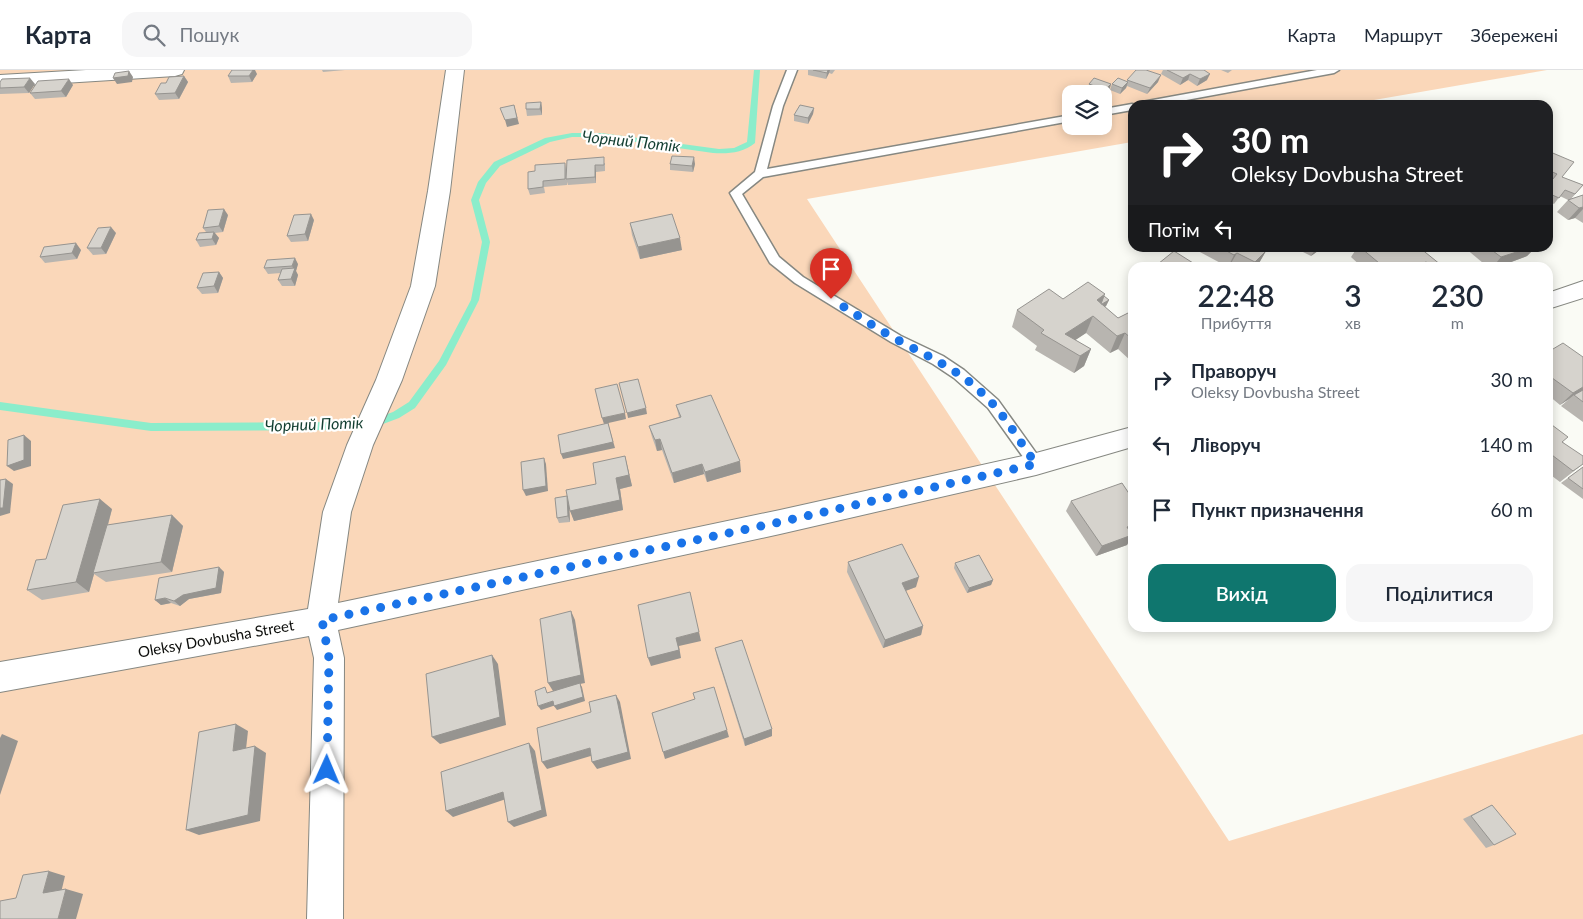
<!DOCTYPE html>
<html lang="uk">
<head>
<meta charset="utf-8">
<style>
	body { margin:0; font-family:Lato,sans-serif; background:#f6f6f7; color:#1f2937; height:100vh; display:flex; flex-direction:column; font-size:19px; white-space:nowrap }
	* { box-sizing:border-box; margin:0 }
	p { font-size:16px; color:#747a83 }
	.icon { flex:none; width:28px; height:28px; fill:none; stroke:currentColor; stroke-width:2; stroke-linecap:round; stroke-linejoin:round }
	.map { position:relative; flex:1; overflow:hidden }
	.side { position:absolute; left:1128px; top:192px; width:425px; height:370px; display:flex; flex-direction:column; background:#fff; border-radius:15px; box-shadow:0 2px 12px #0003 }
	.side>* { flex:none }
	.banner { position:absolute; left:1128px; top:30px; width:425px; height:152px; border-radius:15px; box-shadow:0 2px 12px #0003; background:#202124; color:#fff; overflow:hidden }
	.fabs { position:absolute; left:1062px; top:15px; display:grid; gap:10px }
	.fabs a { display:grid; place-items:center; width:50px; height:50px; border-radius:10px; background:#fff; box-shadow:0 2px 12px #0003; font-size:25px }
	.pin { position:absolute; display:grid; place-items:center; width:42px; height:42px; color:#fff; margin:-51px -21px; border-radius:50% 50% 50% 0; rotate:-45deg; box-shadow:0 0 5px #0007 }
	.pin .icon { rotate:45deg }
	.me { position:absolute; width:55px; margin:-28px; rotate:1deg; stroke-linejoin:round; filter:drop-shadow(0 0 4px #0008) }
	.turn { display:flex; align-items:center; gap:18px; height:105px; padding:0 20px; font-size:22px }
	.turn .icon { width:65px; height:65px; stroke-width:2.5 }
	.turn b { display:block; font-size:35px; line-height:42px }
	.then { display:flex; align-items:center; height:48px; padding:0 20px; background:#0003; gap:10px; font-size:19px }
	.eta { display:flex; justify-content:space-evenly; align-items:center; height:85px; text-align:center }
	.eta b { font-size:30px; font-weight:600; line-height:35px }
	.cta { display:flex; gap:10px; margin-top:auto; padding:10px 20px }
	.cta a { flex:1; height:58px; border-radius:15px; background:#0f766e; color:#fff; font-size:20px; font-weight:600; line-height:58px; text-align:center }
	.cta a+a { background:#f6f6f7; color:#1f2937 }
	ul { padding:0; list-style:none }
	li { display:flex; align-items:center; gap:15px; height:65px; padding:0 20px }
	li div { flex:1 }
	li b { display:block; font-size:19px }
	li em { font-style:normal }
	header { display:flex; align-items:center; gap:30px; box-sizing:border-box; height:70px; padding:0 25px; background:#fff; border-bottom:1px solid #e0e1e3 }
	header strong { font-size:24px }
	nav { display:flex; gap:28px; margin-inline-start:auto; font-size:18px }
	.search { width:350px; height:45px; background:#f6f6f7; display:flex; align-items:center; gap:12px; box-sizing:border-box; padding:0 18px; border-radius:15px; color:#747a83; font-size:19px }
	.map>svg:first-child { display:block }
</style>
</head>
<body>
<header>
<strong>Карта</strong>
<div class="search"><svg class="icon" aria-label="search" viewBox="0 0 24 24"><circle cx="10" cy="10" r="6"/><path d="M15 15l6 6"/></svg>Пошук</div>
<nav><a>Карта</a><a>Маршрут</a><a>Збережені</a></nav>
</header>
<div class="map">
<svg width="1583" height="849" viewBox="0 0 1583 849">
	<rect width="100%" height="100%" fill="#fafbf5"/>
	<path fill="#fad7b9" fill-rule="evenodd" d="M0,0H1547L1345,35H1132V72L807,129L1229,771L1583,664V849H0ZM1071,24H1104V56H1071Z"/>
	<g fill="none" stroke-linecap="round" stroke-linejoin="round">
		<path fill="#8bedcb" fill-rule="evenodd" d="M754,0H760L755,73C743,83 728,84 713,83L601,67H572L550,72L500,96L486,113L479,130L490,172L479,230L446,295L415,338L399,348L383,354L347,360L151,361L0,340V332L151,353L347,352L379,347L393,342L409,332L439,291L471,230L482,172L471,130L478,112L494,92L545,68L572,63H601L719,79L734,78L747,72Z"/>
		<defs>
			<g id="lane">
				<path d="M787,0H797L783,36L767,99L1071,45V51L763,107L742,124L779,187L803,207L901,266L943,286L964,300L998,330L1041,390L1043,394L1041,398L1036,400L1031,398L988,338L954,308L933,294L891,272L795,213L770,193L730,123L755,102L773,36Z"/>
				<path d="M1317,0H1339L1334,3L1159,35H1137L1142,32Z"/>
				<path d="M1132,34L1136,35H1132V40L1104,45V39Z"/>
			</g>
			<g id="street">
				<path d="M86,0H184L182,4L175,6L0,17V5Z"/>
				<path d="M446,0H464L450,121L435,216L402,310L373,375L351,442L338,533L780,440L1036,383L1132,357V377L1036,405L780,464L338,560L344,588L343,849H307L314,588L309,566L0,622V592L308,539L323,442L347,375L376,310L411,216L428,121Z"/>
				<path d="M1583,211V228L1548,239V223Z"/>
			</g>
		</defs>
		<use href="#lane" stroke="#868882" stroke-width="3"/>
		<use href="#street" stroke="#868882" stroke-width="2"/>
		<use href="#lane" fill="#fff" fill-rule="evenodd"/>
		<use href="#street" fill="#fff" fill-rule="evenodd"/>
	</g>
	<g fill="#b8b5b0">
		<path d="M322,0H345L323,2Z"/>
		<path d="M808,0H835L832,4L829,3L826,9L808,5Z"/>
		<path d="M1163,0H1204L1207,10L1197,16L1188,10L1180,15L1161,4Z"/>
		<path d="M1221,0H1232L1228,3Z"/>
		<path d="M257,4L252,12L231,13L228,6Z"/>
		<path d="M184,6L188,12L179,29L159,30L155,24Z"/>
		<path d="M1127,10L1158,12L1147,24L1127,16L1126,18L1120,24L1110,20L1112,14L1127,11Z"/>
		<path d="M0,12L35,14L29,23L0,24Z"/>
		<path d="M1089,14H1111L1109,21L1104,26V24H1096L1087,21Z"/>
		<path d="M73,15L66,27L35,29L30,23Z"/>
		<path d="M541,32L542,38V45L527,46L526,39Z"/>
		<path d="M814,38L813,44L808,54L794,51V45Z"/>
		<path d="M1548,81L1562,107L1583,115L1571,129L1583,125V153L1575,148L1568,150L1557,142L1568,130L1560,126L1554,134L1548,131V115L1551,111L1548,109Z"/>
		<path d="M565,93L566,99L605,93V101L596,102V113L568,115L567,112V115L544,117L545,123L530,125L528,119L535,101Z"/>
		<path d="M670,94H695L693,102L670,100Z"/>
		<path d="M228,145L223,162L215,163L219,168L216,175L200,177L196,170L206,162L203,158Z"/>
		<path d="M314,150L308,171L291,172L287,166Z"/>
		<path d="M630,153L682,180L640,189L632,165Z"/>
		<path d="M116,163L106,184L93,185L87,178Z"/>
		<path d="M1200,178H1259L1266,181L1259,193L1255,198H1235L1230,195L1228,197L1198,181Z"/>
		<path d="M1295,178H1322L1311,186Z"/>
		<path d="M1357,178H1420L1439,198H1363L1351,187Z"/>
		<path d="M1465,178H1535L1527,186L1495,198H1489Z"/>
		<path d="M81,180L77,189L45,193L40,187Z"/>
		<path d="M298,194L296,201L298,205L295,216H282L278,210L281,203L268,204L264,198Z"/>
		<path d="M219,202L223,208L218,223L202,224L197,218Z"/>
		<path d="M1105,224L1104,226L1109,230L1106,236L1105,237L1118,248L1132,241V292L1118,279L1110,283L1086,263L1075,270L1091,279L1084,296L1074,303L1035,280L1037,276L1012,257L1017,240L1063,229Z"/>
		<path d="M1548,282L1583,287V352L1561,336L1569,329L1560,335L1548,325Z"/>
		<path d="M676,335L741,402L707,412L704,404L674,413L662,380L657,381L652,367L649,356L679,347Z"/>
		<path d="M1548,352L1563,372L1583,394L1560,412L1548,403Z"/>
		<path d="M625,386L632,416L620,419L623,440L574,451L569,436L570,452L559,453L557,448L567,426L568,429L596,414Z"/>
		<path d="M1583,397V429L1561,413Z"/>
		<path d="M1071,431L1132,463V466L1127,475L1096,486L1066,441Z"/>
		<path d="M112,439L108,455L172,445L183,456L172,502L106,512L94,504L89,522L42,530L27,520L46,489Z"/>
		<path d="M848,492L916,517L905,521L923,556L921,565L883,578L847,502Z"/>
		<path d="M955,493L993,510L991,515L967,523L954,498Z"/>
		<path d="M219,497L224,502L221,523L189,529L180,536L171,533L161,535L155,530Z"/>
		<path d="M715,578L772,659V666L745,676L717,587Z"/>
		<path d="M1492,735L1494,775L1486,778L1463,749Z"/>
	</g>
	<g fill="#969490">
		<path d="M253,0H255L257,4L252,12L249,6Z"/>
		<path d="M828,0H830L829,3L826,9L827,3Z"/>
		<path d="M129,1L133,7L132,12L117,14L113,8Z"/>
		<path d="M1190,4L1188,10L1180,15L1183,8Z"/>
		<path d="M1210,4L1207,10L1197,16L1200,9Z"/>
		<path d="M1161,5L1158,12L1147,24L1150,18Z"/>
		<path d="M184,6L188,12L179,29L175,23Z"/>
		<path d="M30,8L35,14L29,23L24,17Z"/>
		<path d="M69,9L73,15L66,27L61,21Z"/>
		<path d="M1128,12L1126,18L1120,24L1122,18Z"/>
		<path d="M1111,14L1109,21L1104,26L1105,20Z"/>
		<path d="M541,32L542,38V45L540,39Z"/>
		<path d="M514,35L519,54L507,57L505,50Z"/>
		<path d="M814,38L813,44L808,54V48Z"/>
		<path d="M694,87L695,94L693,102L692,96Z"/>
		<path d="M595,95L596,102V113L595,107Z"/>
		<path d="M1583,137V139L1575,148L1568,150L1579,138Z"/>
		<path d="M224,139L228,145L223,162L219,156Z"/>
		<path d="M311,144L314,150L308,171L305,164Z"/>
		<path d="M111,157L116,163L106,184L101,178Z"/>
		<path d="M214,162L219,168L216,175L212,169Z"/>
		<path d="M680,168L682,180L640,189L638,177Z"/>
		<path d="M76,173L81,180L77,189L72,183Z"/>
		<path d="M1318,178H1322L1311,186L1315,180Z"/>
		<path d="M1529,178H1535L1527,186L1495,198H1492L1501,187Z"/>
		<path d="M1266,181L1259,193L1255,198H1252L1255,192Z"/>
		<path d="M1237,183L1230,195L1228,197L1234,185Z"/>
		<path d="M295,188L298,194L296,201L298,205L295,216L291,209L294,200L292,196Z"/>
		<path d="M1426,192L1423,198H1412Z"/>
		<path d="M219,202L223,208L218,223L214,216Z"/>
		<path d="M1105,224L1099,240L1097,230Z"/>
		<path d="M1109,230L1106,236L1099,240L1102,234Z"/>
		<path d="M1093,246L1086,263L1065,277V264Z"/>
		<path d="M1125,263L1118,279L1110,283L1117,266Z"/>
		<path d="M1091,279L1084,296L1074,303L1080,286Z"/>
		<path d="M1583,317V321L1574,325L1569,329L1560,335L1573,323Z"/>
		<path d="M646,338L647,344L628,348L627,343Z"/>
		<path d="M625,343L626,349L604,354L602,348Z"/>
		<path d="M608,353L615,378L563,389L561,384Z"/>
		<path d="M24,365L31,371V396L14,401L7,396Z"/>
		<path d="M660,369L662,380L657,381L655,370Z"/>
		<path d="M625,386L632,416L620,419L623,440L574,451L570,441L616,408Z"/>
		<path d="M544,388L546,394L548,421L526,426L523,420Z"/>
		<path d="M740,391L741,402L707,412L705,402Z"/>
		<path d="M702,394L704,404L674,413L672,403Z"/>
		<path d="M6,409L13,414L10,443L0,446V438Z"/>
		<path d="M567,426L569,431L570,452L568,446Z"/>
		<path d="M100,429L112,439L95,502L93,503L94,504L89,522L76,512Z"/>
		<path d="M172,445L183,456L172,502L161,492Z"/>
		<path d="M1132,455V463L1121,467L1127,457Z"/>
		<path d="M1132,465L1127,475L1096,486L1102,476Z"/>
		<path d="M219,497L224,502L221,523L189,529L180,536L174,531Z"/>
		<path d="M919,507L916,517L900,523L902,513Z"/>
		<path d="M993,510L991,515L967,523L969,518Z"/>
		<path d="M165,528L171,533L161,535L155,530Z"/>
		<path d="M571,541L575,550L585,613L580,614L582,617L585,631L557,640L554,636L553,621L548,613Z"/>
		<path d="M923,556L921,565L883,578L885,570Z"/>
		<path d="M699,562L701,571L679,576L681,588L651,596L648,588L676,568Z"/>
		<path d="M492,585L498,594L506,655L440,674L432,667Z"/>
		<path d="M616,625L620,632L631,689L597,699L592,692Z"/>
		<path d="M553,631L556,635L541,640L538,636Z"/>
		<path d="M236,654L248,661L245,688L233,681Z"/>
		<path d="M772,659V666L745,676L744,669Z"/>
		<path d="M727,660L729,667L665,689L663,682Z"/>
		<path d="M2,664L18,671L0,725V668Z"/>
		<path d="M529,673L535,681L547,746L514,757L508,752Z"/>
		<path d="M255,676L266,683L260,751L199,765L186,760Z"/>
		<path d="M590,678L594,685L547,699L542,692Z"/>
		<path d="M503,722L509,728L453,747L446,741Z"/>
		<path d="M49,801L65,806L60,827L43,823Z"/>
		<path d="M66,819L83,824L76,849H58Z"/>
	</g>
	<g fill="#d6d3cd" stroke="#969490">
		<path d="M232,0H253L249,6H228Z"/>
		<path d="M813,0H828L827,3Z"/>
		<path d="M1136,0H1146L1161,5L1150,18L1127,10Z"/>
		<path d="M1167,0H1204L1210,4L1200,9L1190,4L1183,8Z"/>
		<path d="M129,1L128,6L113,8L115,3Z"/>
		<path d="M184,6L175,23L155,24L161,13H166L169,7Z"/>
		<path d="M30,8L24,17L0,18V12L2,9Z"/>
		<path d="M1094,8L1111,14L1105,20L1089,14Z"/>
		<path d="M1118,8L1128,12L1122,18L1112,14Z"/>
		<path d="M69,9L61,21L30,23L38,11Z"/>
		<path d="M541,32L540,39H526V33Z"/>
		<path d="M514,35L517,48L505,50L500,38Z"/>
		<path d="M800,35L814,38L808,48L794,45Z"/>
		<path d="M1548,81L1574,92L1562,107L1583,115L1575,124L1565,120L1559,128L1548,123V115L1557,104L1548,100Z"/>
		<path d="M672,86L694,87L692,96L670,94Z"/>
		<path d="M604,87V95H595V107L566,109L567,90Z"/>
		<path d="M565,93V109L543,111V117L528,119V102L535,101V95Z"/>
		<path d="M1583,125V137L1579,138L1568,130Z"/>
		<path d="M224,139L219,156L203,158L208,140Z"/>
		<path d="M311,144L305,164L287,166L294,145Z"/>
		<path d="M672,144L680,168L638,177L630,153Z"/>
		<path d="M111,157L101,178H87L98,158Z"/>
		<path d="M214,162L212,169L196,170L199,163Z"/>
		<path d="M76,173L72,183L40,187L44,177Z"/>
		<path d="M1221,178H1259L1266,181L1255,192L1237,183L1234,185Z"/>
		<path d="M1310,178H1318L1315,180Z"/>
		<path d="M1361,178H1420L1441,195L1434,197L1426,192L1412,198H1385Z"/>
		<path d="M1489,178H1529L1501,187Z"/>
		<path d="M1174,181L1201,198H1153Z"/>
		<path d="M295,188L292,196L264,198L267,190Z"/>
		<path d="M295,198L291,209L278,210L282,199Z"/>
		<path d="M219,202L214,216L197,218L203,203Z"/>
		<path d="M1088,212L1105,224L1097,230L1118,248L1132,241V269L1125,263L1117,266L1093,246L1065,264L1091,279L1080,286L1041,263L1044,260L1017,240L1049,219L1063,229Z"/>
		<path d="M1104,226L1109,230L1102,234H1101Z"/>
		<path d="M1563,273L1583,287V317L1573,323L1548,305V282Z"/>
		<path d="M638,309L646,338L627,343L619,313Z"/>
		<path d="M617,314L625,343L602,348L595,319Z"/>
		<path d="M1583,320V332L1574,325Z"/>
		<path d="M711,325L740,391L705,402L702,394L672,403L660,369L655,370L649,356L681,347L676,335Z"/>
		<path d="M1548,352L1568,367L1562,372L1583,386V394L1573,401L1548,382Z"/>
		<path d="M608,353L613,372L561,384L558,365Z"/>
		<path d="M24,365V390L7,396L8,370Z"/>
		<path d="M625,386L629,405L616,408L620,430L570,441L566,420L596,414L593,393Z"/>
		<path d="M544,388L546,416L523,420L521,392Z"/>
		<path d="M1583,397V419L1568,408Z"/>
		<path d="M6,409L3,438H0V410Z"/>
		<path d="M1122,413L1132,428V455L1127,457L1132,465L1102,476L1071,431Z"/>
		<path d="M567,426L568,446L557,448L555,428Z"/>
		<path d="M100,429L76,512L27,520L36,490L46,489L63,435Z"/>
		<path d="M172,445L161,492L93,503L107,455Z"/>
		<path d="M902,474L919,507L902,513L923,556L885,570L848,492Z"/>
		<path d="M979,485L993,510L969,518L955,493Z"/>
		<path d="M219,497L216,518L183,525L174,531L165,528L155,530L159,508Z"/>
		<path d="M690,522L699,562L676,568L679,580L648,588L638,535Z"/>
		<path d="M571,541L581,605L548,613L540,549Z"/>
		<path d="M742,570L772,659L744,669L715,578Z"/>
		<path d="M492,585L500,647L432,667L426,604Z"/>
		<path d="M580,613L583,627L554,636L553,631L538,636L535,621L545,617L547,623Z"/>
		<path d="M714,617L727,660L663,682L652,643L695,629L693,623Z"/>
		<path d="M616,625L628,682L592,692L590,678L542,692L537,658L591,642L589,632Z"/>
		<path d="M236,654L233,681L255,676L248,745L186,760L199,662Z"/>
		<path d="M529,673L542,740L508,752L503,722L446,741L441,702Z"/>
		<path d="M1492,735L1516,764L1494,775L1471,746Z"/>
		<path d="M49,801L43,823L66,819L58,849H0V831L16,828L23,805Z"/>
	</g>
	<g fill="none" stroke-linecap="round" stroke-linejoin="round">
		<path stroke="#1a73e8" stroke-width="9" stroke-dasharray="0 16.2" d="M327,700L329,588L322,550L780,452L1036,394C1019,371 1004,343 983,324C958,299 927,286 896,269C874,257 853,242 831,229"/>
	</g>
	<g text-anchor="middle" stroke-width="4.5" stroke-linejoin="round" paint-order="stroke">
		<g font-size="15" fill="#0c0d0b" stroke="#fffffe">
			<text transform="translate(216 569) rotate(-10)" y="5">Oleksy Dovbusha Street</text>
		</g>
		<g font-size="16" font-style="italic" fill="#113d30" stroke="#fffffe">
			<text transform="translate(631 71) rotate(6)" y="6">Чорний Потік</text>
			<text transform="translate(314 354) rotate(-2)" y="6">Чорний Потік</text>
		</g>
	</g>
</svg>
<div class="fabs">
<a><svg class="icon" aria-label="layers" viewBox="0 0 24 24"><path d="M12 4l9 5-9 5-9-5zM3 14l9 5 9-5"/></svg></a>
</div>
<div class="pin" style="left:831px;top:229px;background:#d93025"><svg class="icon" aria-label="arrive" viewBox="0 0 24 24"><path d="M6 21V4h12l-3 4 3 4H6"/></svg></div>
<svg class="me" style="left:327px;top:700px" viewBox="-20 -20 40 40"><path d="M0-17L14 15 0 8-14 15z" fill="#1a73e8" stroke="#fff" stroke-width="4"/></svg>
<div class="banner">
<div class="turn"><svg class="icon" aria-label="right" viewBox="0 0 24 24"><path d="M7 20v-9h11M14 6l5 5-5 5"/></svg><div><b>30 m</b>Oleksy Dovbusha Street</div></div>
<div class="then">Потім<svg class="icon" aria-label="left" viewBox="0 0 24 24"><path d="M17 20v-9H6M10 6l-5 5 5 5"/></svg></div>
</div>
<section class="side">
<div class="eta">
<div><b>22:48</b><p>Прибуття</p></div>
<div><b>3</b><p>хв</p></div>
<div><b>230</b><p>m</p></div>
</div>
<ul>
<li><svg class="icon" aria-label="right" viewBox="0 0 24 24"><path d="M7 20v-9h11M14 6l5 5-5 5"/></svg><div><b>Праворуч</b><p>Oleksy Dovbusha Street</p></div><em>30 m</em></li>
<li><svg class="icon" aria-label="left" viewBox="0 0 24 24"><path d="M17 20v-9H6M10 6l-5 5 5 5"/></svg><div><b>Ліворуч</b></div><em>140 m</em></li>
<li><svg class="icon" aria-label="arrive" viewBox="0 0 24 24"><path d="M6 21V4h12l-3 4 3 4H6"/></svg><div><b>Пункт призначення</b></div><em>60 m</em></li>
</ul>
<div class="cta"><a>Вихід</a><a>Поділитися</a></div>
</section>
</div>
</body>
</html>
